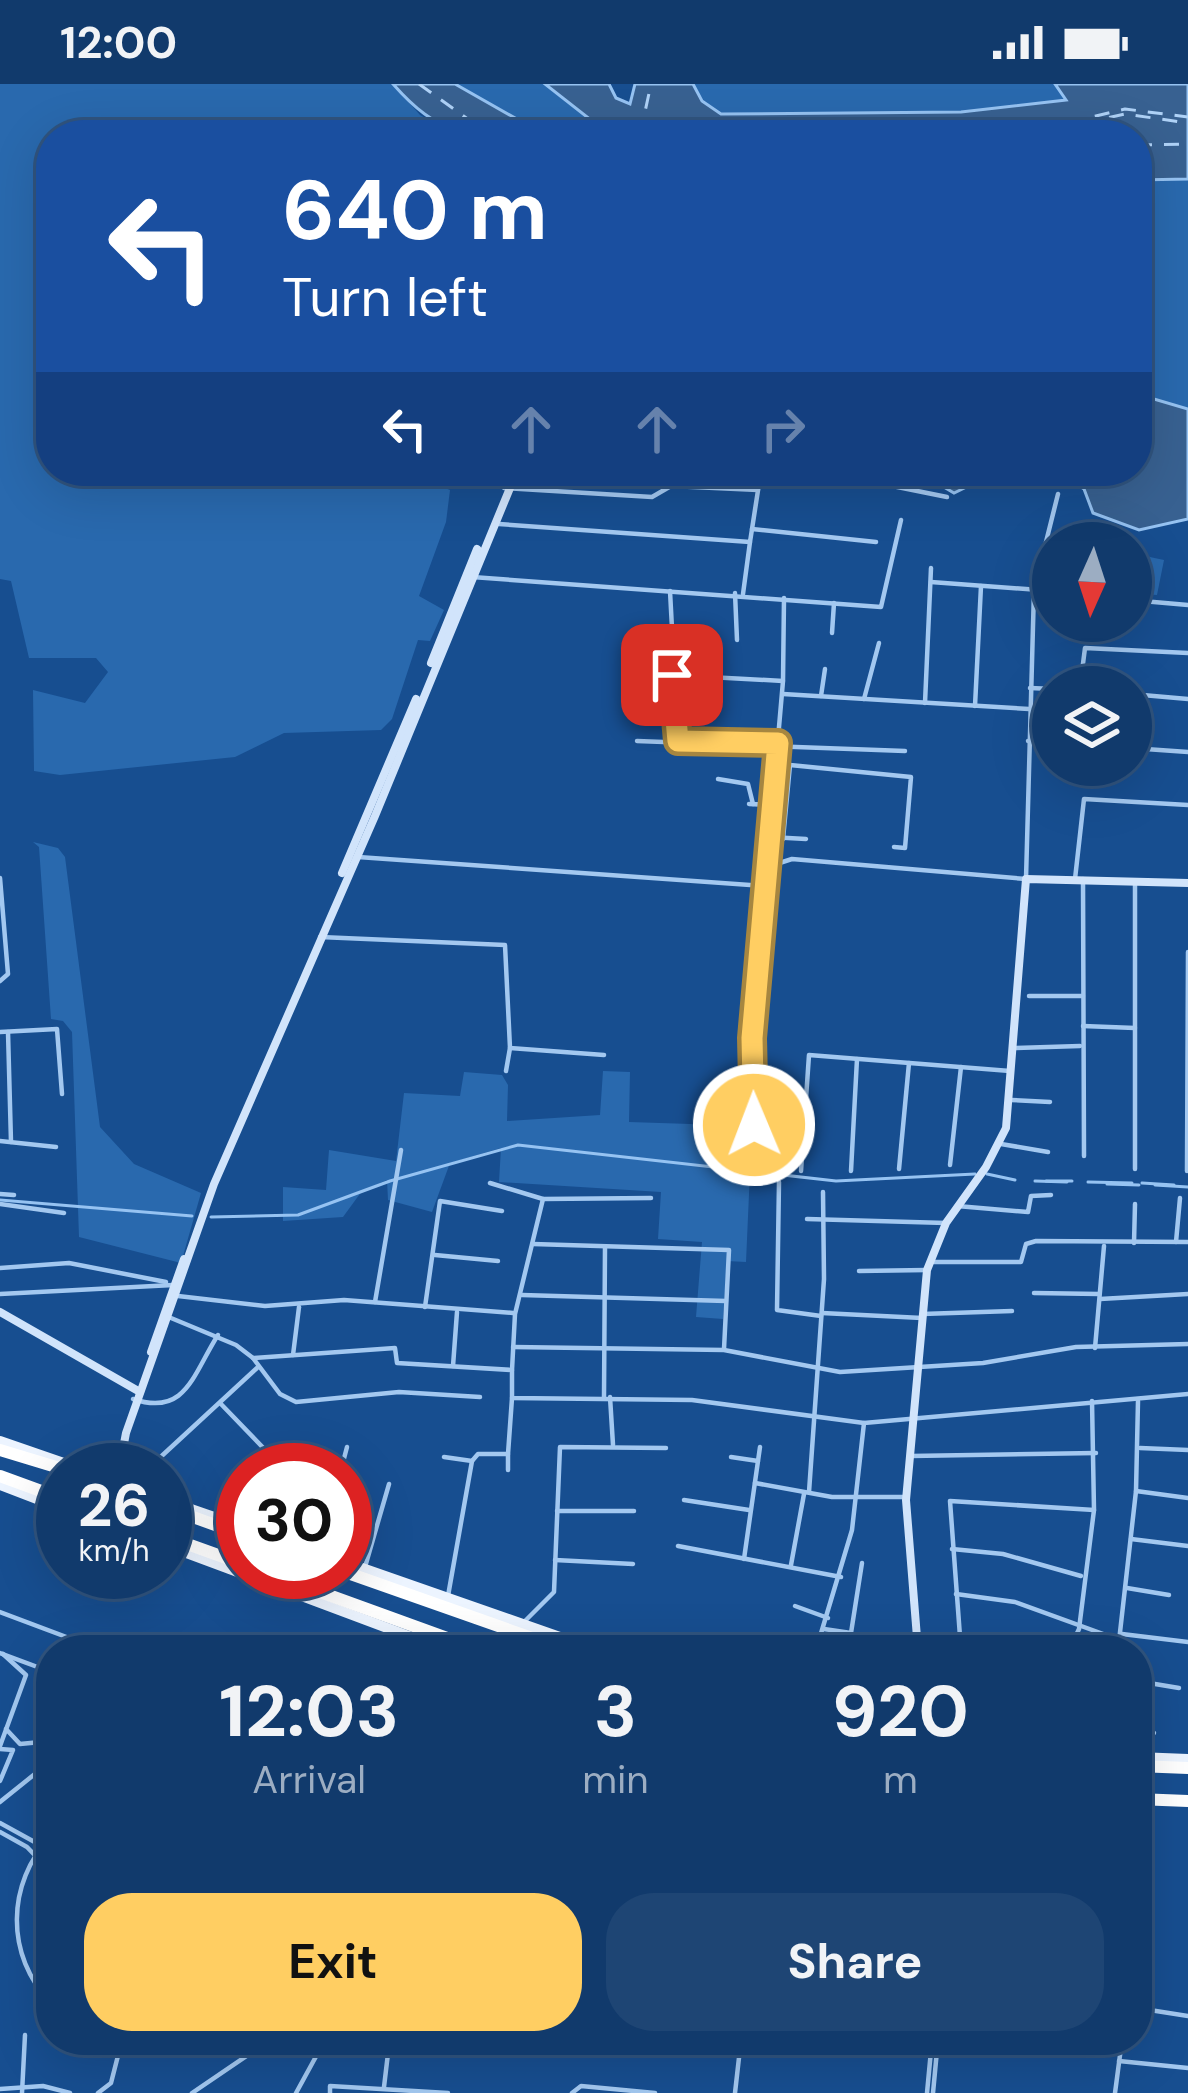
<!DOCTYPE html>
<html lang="en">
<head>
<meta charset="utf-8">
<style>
	body { margin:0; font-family:"DM Sans",sans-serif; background:#1e4574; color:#f1f3f6; height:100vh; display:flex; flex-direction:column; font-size:45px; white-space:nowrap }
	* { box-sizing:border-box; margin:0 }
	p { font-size:39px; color:#9cadc2 }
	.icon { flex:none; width:66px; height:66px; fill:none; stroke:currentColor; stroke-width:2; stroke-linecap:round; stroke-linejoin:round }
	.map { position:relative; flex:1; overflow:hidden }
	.panel { position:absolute; left:36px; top:1551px; width:1116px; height:420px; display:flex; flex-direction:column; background:#113a6c; border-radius:48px; box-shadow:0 12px 48px #0002,0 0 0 3px #30547f }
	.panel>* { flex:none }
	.hud { position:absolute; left:36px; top:36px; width:1116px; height:366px; border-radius:48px; box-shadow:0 12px 48px #0002,0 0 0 3px #30547f; background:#1a4fa0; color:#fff; overflow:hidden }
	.needle { width:78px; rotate:183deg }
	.controls { position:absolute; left:1032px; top:438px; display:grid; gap:24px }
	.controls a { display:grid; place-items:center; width:120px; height:120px; border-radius:50%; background:#113a6c; box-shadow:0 12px 48px #0002,0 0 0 3px #30547f; font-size:60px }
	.speed { position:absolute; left:36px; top:1359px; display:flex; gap:24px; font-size:60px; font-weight:700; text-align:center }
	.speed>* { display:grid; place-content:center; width:156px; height:156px; border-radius:50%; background:#113a6c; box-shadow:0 12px 48px #0002,0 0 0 3px #30547f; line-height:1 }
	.speed small { font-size:30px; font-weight:400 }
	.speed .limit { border:18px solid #d22; background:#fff; color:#111 }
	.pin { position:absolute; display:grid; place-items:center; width:102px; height:102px; color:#fff; margin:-51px; border-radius:24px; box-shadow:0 6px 18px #0006 }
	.me { position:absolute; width:132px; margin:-66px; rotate:359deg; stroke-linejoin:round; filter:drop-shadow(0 0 9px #0008) }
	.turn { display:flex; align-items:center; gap:42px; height:252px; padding:0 48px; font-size:54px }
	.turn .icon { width:156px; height:156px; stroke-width:2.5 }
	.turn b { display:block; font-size:84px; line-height:102px }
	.lanes { display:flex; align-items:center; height:114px; padding:0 48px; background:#0003; justify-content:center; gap:60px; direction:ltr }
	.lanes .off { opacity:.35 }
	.eta { display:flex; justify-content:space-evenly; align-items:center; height:204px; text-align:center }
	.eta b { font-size:72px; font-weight:700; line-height:84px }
	.button { display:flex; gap:24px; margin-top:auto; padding:24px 48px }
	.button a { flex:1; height:138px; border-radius:48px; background:#ffce62; color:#111; font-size:48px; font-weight:700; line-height:138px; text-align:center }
	.button a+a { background:#1e4574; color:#f1f3f6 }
	.status { display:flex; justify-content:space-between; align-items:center; height:84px; padding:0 60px; background:#113a6c; direction:ltr }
	.status svg { height:33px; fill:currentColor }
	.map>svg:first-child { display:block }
</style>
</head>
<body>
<div class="status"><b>12:00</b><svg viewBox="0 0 49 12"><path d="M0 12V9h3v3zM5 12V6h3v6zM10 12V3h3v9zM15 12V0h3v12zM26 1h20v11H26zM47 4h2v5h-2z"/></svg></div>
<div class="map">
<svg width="1188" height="2009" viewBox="0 0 1188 2009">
	<rect width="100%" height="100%" fill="#174e90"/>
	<g fill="#2969ae">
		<path d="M0,0H393L420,31L456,51H51V387H442L435,400L450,406L446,438L419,512L444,526L430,557L418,556L392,635L381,646L284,649L235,673L60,691L34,687L33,606L85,619L108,588L96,574H29L11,497L0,495Z"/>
		<path d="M455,0H545L610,51H545Z"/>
		<path d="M693,0H1055L1067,16L961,28L720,30L702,17Z"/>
		<path d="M1188,95V325L1137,310V96Z"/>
		<path d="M1131,469L1164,476L1157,511L1131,509Z"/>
		<path d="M33,758L58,764L65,773L100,1043L134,1080L201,1109L181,1179L79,1153L72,948L63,937L51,935L39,763Z"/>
		<path d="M603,987L630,988L629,1038L752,1042L746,1178L727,1177L723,1235L696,1233L702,1158L658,1155L661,1108L499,1098L501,1064L450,1079L432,1128L388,1116L387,1096L362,1107L343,1133L283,1137V1103L326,1106L329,1066L396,1077L404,1009L460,1012L464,988L502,991L508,1001L507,1037L600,1031Z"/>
	</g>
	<g fill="#386191" stroke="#96c3f2" stroke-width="3">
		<path d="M393,0H455L545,51C472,51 444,58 393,0Z"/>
		<path d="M545,0H609L616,14L630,20L635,0H693L702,17L721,30L961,28L1066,16L1055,0H1188V95L1137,96V51H610Z"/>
		<path d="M1137,310L1188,325V435L1139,446L1093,429L1084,405L1058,387H1137Z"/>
		<path d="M917,387H999L954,409Z"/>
	</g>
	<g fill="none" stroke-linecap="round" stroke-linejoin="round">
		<g stroke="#96c3f2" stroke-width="3">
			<path d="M987,1090L1015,1096"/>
			<path d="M1035,1097L1067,1098"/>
			<path d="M1046,1097H1072"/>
			<path d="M1088,1098L1132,1099"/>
			<path d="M1142,1099L1174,1101"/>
			<path d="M1107,1100L1139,1101"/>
			<path d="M1155,1101L1188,1103"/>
			<path d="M0,1116L192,1132"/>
			<path d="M211,1133L298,1131L390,1097L518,1061L836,1097L975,1090"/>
		</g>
		<g stroke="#afd2f7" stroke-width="3" stroke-dasharray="15 12" stroke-linecap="butt">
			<path d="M419,0L490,51"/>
			<path d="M640,51L651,0"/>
			<path d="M1016,51L1125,25L1188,33"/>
			<path d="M1030,51L1125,30L1188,39"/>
			<path d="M1137,61L1188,60"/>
		</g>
		<g stroke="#a3c8f0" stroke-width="4.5">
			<path d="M818,387L947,413"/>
			<path d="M504,404L652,413L671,402L758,406"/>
			<path d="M499,440L750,458L761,387"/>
			<path d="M752,445L876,458"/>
			<path d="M472,493L881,523L901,436"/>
			<path d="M931,498L1053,507"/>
			<path d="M670,507L678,657"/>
			<path d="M735,509L737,556"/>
			<path d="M743,510L750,458"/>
			<path d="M1131,516L1188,521"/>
			<path d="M832,549L834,519"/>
			<path d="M672,591L783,597"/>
			<path d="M1080,603L1085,564L1188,569"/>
			<path d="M1030,604L1053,605"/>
			<path d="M783,610L1029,625"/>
			<path d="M1131,610L1188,615"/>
			<path d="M821,612L825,585"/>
			<path d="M864,615L879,559"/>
			<path d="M925,619L931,484"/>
			<path d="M975,622L981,502"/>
			<path d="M637,657L905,667"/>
			<path d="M1028,657L1053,659"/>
			<path d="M1131,664L1188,668"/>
			<path d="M718,695L748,700L753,720"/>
			<path d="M749,720L773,721"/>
			<path d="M770,753L806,755"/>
			<path d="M783,755L790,681L911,693L905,764L894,763"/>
			<path d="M358,773L765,802"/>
			<path d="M767,783L792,775L1026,795L1034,506L1058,410"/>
			<path d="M0,794L8,890L0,897"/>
			<path d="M1075,795L1084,715L1188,721"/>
			<path d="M1083,795L1084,1072"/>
			<path d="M1135,797V1085"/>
			<path d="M320,853L505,861L510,964L604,971"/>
			<path d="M1029,912H1083"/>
			<path d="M1083,942L1135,944"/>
			<path d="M0,948L57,945L62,1010"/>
			<path d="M8,948L11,1058"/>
			<path d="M1015,964L1080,962"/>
			<path d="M506,987L510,964"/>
			<path d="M1011,1016L1050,1018"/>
			<path d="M0,1057L56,1063"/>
			<path d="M1001,1060L1048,1068"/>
			<path d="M754,1078L752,954L783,597L784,514"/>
			<path d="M950,1081L961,983"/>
			<path d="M899,1085L909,979"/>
			<path d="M801,1087L809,971L1010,987"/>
			<path d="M851,1087L857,975"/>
			<path d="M1187,1087L1188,868"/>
			<path d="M779,1098L777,1226L821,1232"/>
			<path d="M490,1099L543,1115L651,1114"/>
			<path d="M0,1110L14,1111"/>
			<path d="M0,1120L64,1129"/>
			<path d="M957,1122L1028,1128L1031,1112L1051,1111"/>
			<path d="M807,1135L946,1139"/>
			<path d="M1176,1158L1180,1114"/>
			<path d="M1134,1159L1135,1120"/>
			<path d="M533,1160L729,1166L724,1265"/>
			<path d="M435,1171L498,1177"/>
			<path d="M934,1178H1021L1026,1160L1036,1157L1188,1158"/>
			<path d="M0,1184L69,1179L166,1198"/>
			<path d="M859,1187L927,1186"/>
			<path d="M1034,1209L1099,1210"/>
			<path d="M0,1210L173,1201"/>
			<path d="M522,1211L726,1217"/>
			<path d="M178,1212L265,1222L344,1216L513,1229"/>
			<path d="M1100,1215L1188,1210"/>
			<path d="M375,1218L401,1066"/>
			<path d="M425,1223L440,1117L502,1127"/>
			<path d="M822,1229L922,1234"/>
			<path d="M922,1230L1012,1227"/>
			<path d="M171,1234L236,1261L253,1274L280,1310L296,1318L399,1308L480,1313"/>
			<path d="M513,1263L724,1266L840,1288L983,1279L1076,1263L1188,1260"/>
			<path d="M1095,1264L1104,1162"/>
			<path d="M293,1271L299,1223"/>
			<path d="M253,1274L395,1264L397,1279L512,1286L515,1230L543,1115"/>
			<path d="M453,1282L457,1228"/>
			<path d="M512,1286V1314L692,1316L864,1339L1188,1310"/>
			<path d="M604,1313L605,1163"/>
			<path d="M610,1313L613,1361"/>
			<path d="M133,1315C186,1333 193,1290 218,1251"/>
			<path d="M220,1319L273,1374"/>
			<path d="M1140,1364L1188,1366"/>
			<path d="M911,1372L1096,1369"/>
			<path d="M444,1373L472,1377L478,1370H508L512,1314"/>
			<path d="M731,1373L758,1377"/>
			<path d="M153,1380L257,1284"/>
			<path d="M341,1386L347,1363"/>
			<path d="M508,1386V1370"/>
			<path d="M755,1399L832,1413H906"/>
			<path d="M1136,1407L1188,1414"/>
			<path d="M809,1408L824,1195L823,1108"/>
			<path d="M684,1416L749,1426"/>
			<path d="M557,1427H634"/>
			<path d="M1131,1455L1188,1462"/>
			<path d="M678,1462L841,1493"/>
			<path d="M952,1465L1003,1470L1081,1492"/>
			<path d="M744,1475L760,1363"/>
			<path d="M555,1476L633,1480"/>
			<path d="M791,1481L804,1410"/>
			<path d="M365,1483L389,1400"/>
			<path d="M1127,1504L1169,1511"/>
			<path d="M956,1510L1015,1518L1117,1555"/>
			<path d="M448,1512L472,1377"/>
			<path d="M795,1522L828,1534"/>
			<path d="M0,1528L101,1566"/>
			<path d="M524,1538L554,1508L560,1363L666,1364"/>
			<path d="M824,1545L851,1549L862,1479"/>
			<path d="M851,1549L853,1566"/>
			<path d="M1122,1550L1188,1558"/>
			<path d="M961,1553L992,1555L1023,1566"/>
			<path d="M816,1566L852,1446L864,1339"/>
			<path d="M961,1566L950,1417L1094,1426"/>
			<path d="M1069,1566L1079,1545L1094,1426L1092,1317"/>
			<path d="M1118,1566L1136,1407L1138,1317"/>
			<path d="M0,1569L51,1588"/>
			<path d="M1137,1597L1179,1604"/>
			<path d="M6,1645L20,1660L51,1657"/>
			<path d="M1137,1650L1154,1649"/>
			<path d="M0,1662L26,1591L3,1570"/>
			<path d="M0,1665L13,1666L0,1697"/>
			<path d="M0,1718L51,1677"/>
			<path d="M0,1739L51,1767"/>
			<path d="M0,1748L27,1763L51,1788"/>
			<path d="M51,1752C6,1799 5,1872 51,1919"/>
			<path d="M1137,1924L1188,1932"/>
			<path d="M389,1958L450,1962"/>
			<path d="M1119,1977L1188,1984"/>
			<path d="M384,2003L389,1961"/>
			<path d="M0,2005L43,2002L70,2009"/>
			<path d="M22,2009L25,1951"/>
			<path d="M98,2009L111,1999L122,1956"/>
			<path d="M192,2009L270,1956"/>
			<path d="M296,2009L325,1956"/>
			<path d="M330,2009V2002L448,2009"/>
			<path d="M572,2009L581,2002L655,2009"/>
			<path d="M735,2009L741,1956"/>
			<path d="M927,2009L932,1956"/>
			<path d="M933,2009L938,1956"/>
			<path d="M1115,2009L1122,1956"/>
		</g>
		<g stroke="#d1e4fb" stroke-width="8">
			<path d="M431,579L477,465"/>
			<path d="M342,789L416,615"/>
			<path d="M0,1228L140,1308"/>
			<path d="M151,1268L184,1175"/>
			<path d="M111,1386L118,1361"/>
			<path d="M119,1386L126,1349L214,1100L375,732L517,387"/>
			<path d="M918,1566L906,1416L927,1186L946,1139L986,1083L1006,1044L1026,795L1188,799"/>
		</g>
		<g stroke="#ecf4ff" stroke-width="10">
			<path d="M0,1357L84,1386"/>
			<path d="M0,1401L63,1425"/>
			<path d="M165,1416L243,1443"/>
			<path d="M165,1461L446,1566"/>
			<path d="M345,1478L597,1566"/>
			<path d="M1137,1673L1188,1675"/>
		</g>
		<g stroke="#fff" stroke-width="12">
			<path d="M0,1366L66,1386"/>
			<path d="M0,1392L63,1415"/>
			<path d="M165,1423L243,1451"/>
			<path d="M165,1452L243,1480"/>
			<path d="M265,1488L480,1566"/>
			<path d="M345,1488L566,1566"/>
			<path d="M1137,1682L1188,1684"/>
			<path d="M1137,1715L1188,1717"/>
		</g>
	</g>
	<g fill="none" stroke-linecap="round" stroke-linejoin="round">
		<defs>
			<path id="route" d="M672,591L678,657L778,659L752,954L754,1041"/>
		</defs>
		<use href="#route" stroke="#a68640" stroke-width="30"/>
		<use href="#route" stroke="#ffce62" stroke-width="21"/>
	</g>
</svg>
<div class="controls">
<a><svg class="needle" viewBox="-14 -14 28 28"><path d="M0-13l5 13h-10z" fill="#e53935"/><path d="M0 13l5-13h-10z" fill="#9cadc2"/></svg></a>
<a><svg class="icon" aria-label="layers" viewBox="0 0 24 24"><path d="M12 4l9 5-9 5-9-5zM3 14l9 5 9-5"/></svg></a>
</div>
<div class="speed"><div>26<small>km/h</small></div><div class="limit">30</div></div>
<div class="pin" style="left:672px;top:591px;background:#d93025"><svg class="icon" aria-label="arrive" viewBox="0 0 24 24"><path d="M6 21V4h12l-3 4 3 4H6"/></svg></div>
<svg class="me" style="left:754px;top:1041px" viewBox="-20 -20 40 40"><circle r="17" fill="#ffce62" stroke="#fff" stroke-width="3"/><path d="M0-11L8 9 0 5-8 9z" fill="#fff"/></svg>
<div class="hud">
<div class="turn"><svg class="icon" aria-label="left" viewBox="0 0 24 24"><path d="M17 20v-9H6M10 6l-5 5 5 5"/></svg><div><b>640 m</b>Turn left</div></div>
<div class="lanes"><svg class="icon" aria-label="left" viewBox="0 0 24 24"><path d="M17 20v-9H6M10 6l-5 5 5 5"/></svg><svg class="icon off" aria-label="ahead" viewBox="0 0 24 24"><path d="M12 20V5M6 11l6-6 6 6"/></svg><svg class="icon off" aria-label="ahead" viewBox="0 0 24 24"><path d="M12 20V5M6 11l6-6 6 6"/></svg><svg class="icon off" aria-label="right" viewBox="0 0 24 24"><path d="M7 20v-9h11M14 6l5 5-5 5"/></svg></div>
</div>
<section class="panel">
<div class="eta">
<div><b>12:03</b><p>Arrival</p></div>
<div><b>3</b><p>min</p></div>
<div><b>920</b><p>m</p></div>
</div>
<div class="button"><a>Exit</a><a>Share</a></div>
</section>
</div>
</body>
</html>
